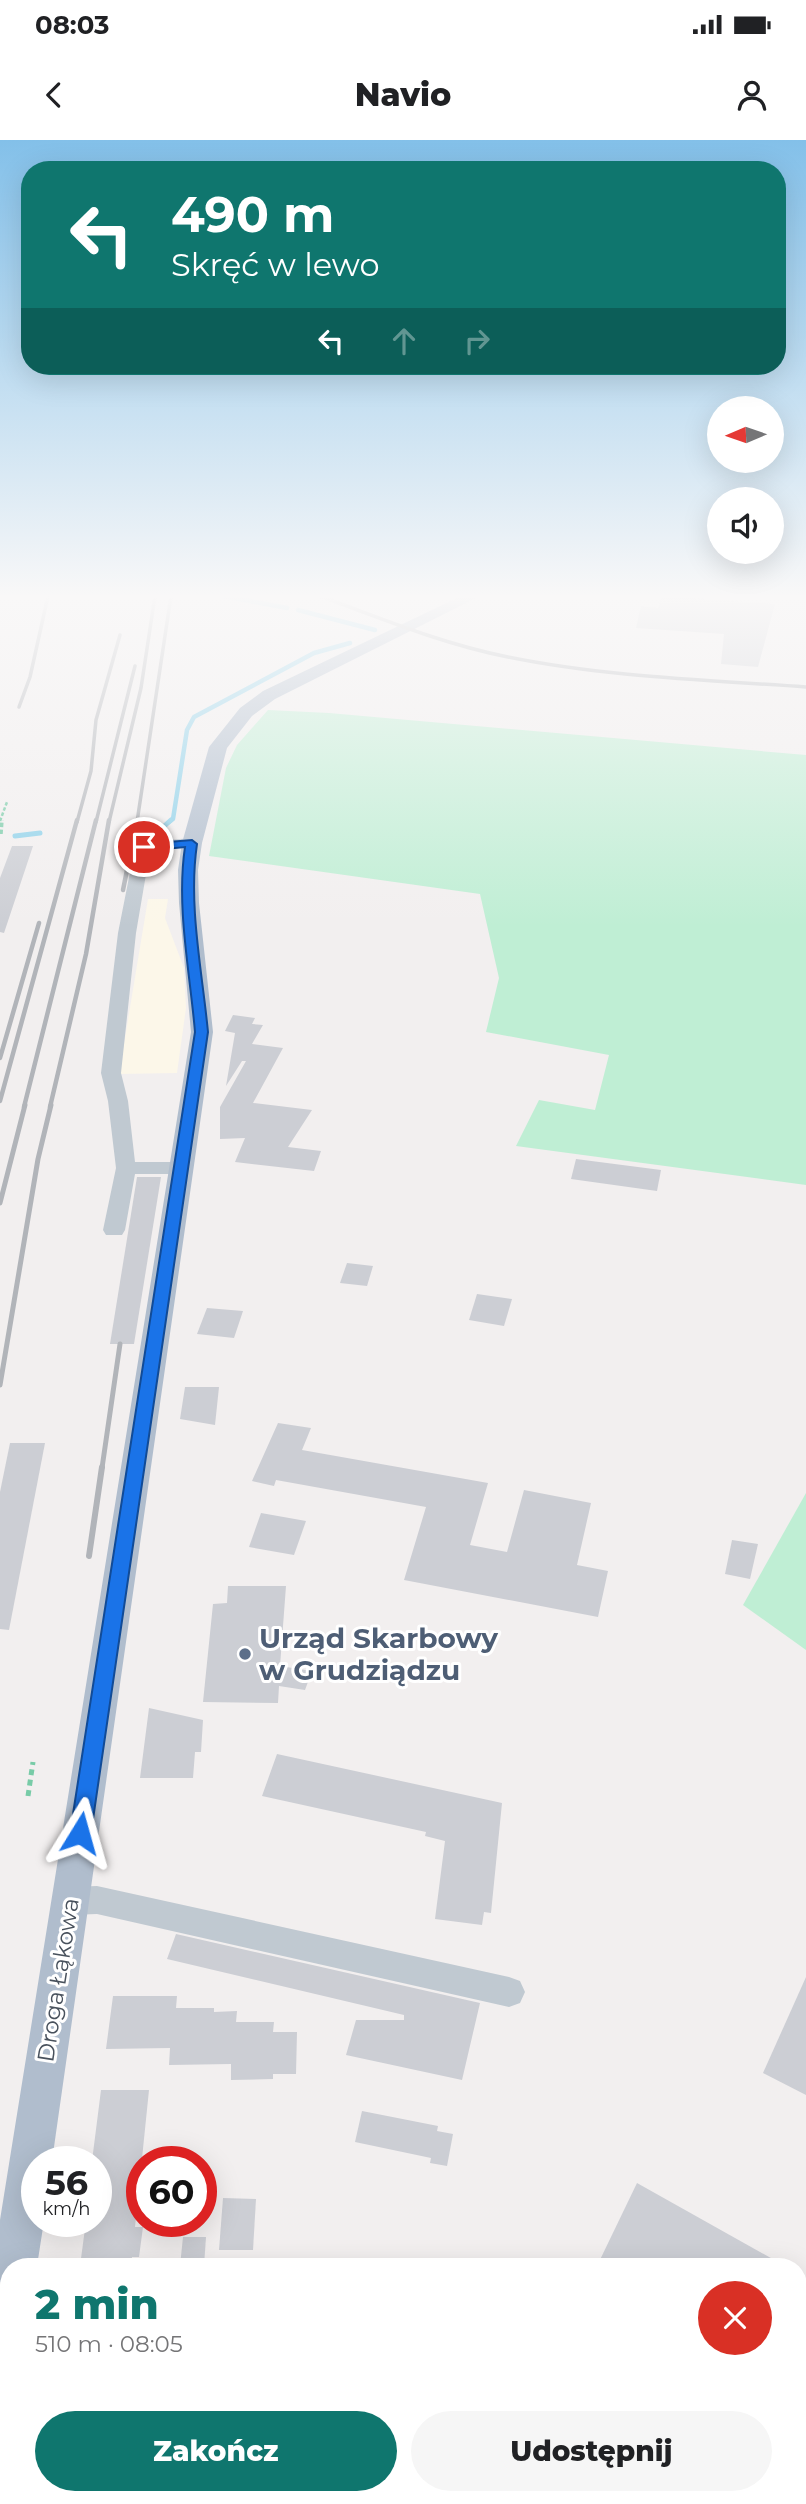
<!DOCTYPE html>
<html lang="pl">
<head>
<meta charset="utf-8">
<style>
	body { margin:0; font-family:Montserrat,sans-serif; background:#f6f6f6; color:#202124; height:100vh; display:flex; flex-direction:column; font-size:26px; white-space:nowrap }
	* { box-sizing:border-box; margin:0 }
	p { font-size:23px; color:#757577 }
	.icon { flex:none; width:38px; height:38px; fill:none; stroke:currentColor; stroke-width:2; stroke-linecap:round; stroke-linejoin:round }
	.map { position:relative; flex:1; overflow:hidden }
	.details { position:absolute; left:0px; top:2118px; width:807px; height:247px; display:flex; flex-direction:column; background:#fff; border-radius:28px 28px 0 0; box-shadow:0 7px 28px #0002 }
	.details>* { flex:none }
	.guide { position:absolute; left:21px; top:21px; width:765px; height:214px; border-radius:28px; box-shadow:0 7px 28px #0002; background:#0f766e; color:#fff; overflow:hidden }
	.needle { width:46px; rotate:268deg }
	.fabs { position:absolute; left:707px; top:256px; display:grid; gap:14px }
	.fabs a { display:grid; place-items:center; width:77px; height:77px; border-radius:50%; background:#fff; box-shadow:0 7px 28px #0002; font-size:35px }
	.speed { position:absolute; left:21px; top:2006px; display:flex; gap:14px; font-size:35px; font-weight:700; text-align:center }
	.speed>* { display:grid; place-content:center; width:91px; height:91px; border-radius:50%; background:#fff; box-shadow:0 7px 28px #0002; line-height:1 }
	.speed small { font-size:18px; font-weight:400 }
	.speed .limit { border:10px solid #d22; background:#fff; color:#111 }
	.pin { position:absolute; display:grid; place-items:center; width:60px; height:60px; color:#fff; margin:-30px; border:4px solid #fff; border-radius:50%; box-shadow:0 2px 7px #0007 }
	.me { position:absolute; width:77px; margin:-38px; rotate:8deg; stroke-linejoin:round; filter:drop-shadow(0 0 5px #0008) }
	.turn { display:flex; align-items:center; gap:24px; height:147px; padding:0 35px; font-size:32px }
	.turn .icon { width:91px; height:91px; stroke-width:2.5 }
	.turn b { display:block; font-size:49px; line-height:60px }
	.lanes { display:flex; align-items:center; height:66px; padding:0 35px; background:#0003; justify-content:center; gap:35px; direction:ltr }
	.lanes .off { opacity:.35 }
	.round { display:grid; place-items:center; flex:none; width:74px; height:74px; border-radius:37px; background:#f6f6f6 }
	.headline { display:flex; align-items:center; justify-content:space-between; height:119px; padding:0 35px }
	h1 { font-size:42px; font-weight:800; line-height:52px; color:#0f766e }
	.button { display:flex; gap:14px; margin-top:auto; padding:14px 35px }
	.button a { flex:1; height:80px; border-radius:42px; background:#0f766e; color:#fff; font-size:28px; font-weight:800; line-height:80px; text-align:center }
	.button a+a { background:#f6f6f6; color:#202124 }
	.status { display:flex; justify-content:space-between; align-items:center; height:49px; padding:0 35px; background:#fff; direction:ltr }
	.status svg { height:19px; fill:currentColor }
	header { display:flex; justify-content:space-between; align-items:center; height:91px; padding:0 35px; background:#fff; font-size:32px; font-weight:800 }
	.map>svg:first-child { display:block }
</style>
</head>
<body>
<div class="status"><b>08:03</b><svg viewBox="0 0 49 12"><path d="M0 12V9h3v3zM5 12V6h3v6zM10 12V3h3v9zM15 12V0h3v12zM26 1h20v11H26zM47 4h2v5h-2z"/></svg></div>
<header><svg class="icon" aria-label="back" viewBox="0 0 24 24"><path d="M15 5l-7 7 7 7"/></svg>Navio<svg class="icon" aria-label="person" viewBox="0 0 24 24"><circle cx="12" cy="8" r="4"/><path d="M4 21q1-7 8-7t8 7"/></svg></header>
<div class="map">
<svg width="806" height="2364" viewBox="0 0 806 2364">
	<rect width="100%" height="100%" fill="#f2efef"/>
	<path fill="#fcf7e9" d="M148,759H168L165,778L184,828L186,868L177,933L119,934Z"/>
	<g fill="#bfeed4">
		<path d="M268,570L329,573L806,615V1045L516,1006L539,960L595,970L609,915L486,892L499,838L480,754L209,716L226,628L237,605Z"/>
		<path d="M806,1353V1510L743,1465Z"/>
	</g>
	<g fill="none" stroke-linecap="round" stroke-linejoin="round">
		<g stroke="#8dd1ea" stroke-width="4.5">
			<path d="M223,456L287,468"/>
			<path d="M298,470L375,490"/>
			<path d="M169,682L173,679L187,590L194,577L314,513L350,503"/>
		</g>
		<g stroke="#8dd1ea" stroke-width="5">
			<path d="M145,691L161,689L171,680"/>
			<path d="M15,696L40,693"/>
		</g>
	</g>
	<g fill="#ccced4">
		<path d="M662,456L775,464L758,527L721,524L724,494L636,488L641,466L658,468Z"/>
		<path d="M12,706H33L4,793L0,792V738Z"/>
		<path d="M233,875L255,878L252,884L263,885L252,904L283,908L253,963L312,970L288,1007L321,1011L314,1031L235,1022L245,998L220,999V967L246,921H242L226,946L235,893L225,891Z"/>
		<path d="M576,1019L661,1030L657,1051L571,1039Z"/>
		<path d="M137,1037H161L134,1204H110Z"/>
		<path d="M347,1123L373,1126L367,1146L340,1143Z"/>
		<path d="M477,1154L512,1159L504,1186L469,1180Z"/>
		<path d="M207,1168L243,1171L234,1198L197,1194Z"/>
		<path d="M185,1247H219L215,1285L180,1279Z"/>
		<path d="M278,1283L311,1288L302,1310L488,1343L470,1405L507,1412L524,1350L591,1363L577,1425L608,1431L598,1477L404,1440L426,1367L276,1340L274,1346L252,1341Z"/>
		<path d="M10,1303H45L9,1490L0,1489V1352Z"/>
		<path d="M261,1373L306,1381L294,1415L249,1407Z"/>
		<path d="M732,1400L758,1404L750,1439L725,1434Z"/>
		<path d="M228,1446H286L280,1526L312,1531L305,1550L279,1546L278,1563L203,1562L213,1464L227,1463Z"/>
		<path d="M149,1568L203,1580L201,1612H195L193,1638H140Z"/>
		<path d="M277,1614L502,1663L491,1773L484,1772L482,1785L435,1779L445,1701L425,1696L426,1692L262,1656Z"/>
		<path d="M176,1794L480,1863L462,1940L346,1915L356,1880H404V1875L167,1819Z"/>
		<path d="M806,1837V1955L763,1933Z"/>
		<path d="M113,1856H177L176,1868H214V1872L237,1871L236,1882H274L273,1892H297L296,1934H273V1939L231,1940V1924L169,1925L170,1908L106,1909Z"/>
		<path d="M101,1950H149L135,2087H143L139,2117H132L131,2126H80L86,2081H96V2021H92Z"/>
		<path d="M362,1971L438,1986L437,1991L453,1994L447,2026L430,2023L431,2018L355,2002Z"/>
		<path d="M637,2043L785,2126H597Z"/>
		<path d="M223,2058L256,2059L253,2110H219Z"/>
		<path d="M183,2097H206L204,2126H180Z"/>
	</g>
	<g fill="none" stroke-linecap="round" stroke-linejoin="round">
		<path stroke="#78cba7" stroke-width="2.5" stroke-dasharray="3.5 2" stroke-linecap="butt" d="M0,681L7,662"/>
		<path stroke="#78cba7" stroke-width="3.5" stroke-dasharray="4.5 2.5" stroke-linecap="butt" d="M1,694L2,680"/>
		<path stroke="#78cba7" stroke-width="5" stroke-dasharray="6 4.5" stroke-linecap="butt" d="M28,1656L33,1622"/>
		<g fill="#c0c9d1" fill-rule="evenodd">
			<path d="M192,698L200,703L198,706L150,711L136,793L121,933L128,961L135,1022H181L188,1024L191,1028L188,1032L181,1034H135L125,1090L122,1095H106L103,1090L116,1028L108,961L101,933L118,793L135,707L143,702Z"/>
			<path d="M97,1746L509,1837L520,1841L525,1852L520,1863L509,1867L97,1774L70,1775L59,1771L54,1761L59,1751L70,1747Z"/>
			<rect x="0" y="2250" width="9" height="38"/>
			<path d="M288,2356H332L336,2364H291Z"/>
		</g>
		<path fill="#b0bdcd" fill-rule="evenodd" d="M461,456H480L275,559L252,576L227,608L202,703L198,730L199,763L213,892L52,2021H37V2081H44L37,2126H9V2241L0,2244V2149L8,2146L0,2142V2080L191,892L179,763L178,730L182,703L209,607L240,568L263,551Z"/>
		<g stroke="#b1b4b9" stroke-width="3.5">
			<path d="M320,456C382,479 443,504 508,517C606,537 707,540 806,547"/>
			<path d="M19,567L30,537L48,456"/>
			<path d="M77,682L91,631L96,580L120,495"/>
			<path d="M96,682L135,526"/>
			<path d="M109,682L141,548L155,456"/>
			<path d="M137,682L171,456"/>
		</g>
		<g stroke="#b1b4b9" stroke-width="4.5">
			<path d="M123,750L137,680"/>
			<path d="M0,918L39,783"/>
			<path d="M0,961L77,680"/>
			<path d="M24,967L96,680"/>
			<path d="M50,967L86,814L109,680"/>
		</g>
		<g stroke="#b1b4b9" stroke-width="5">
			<path d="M0,1063L25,965"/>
			<path d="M0,1245L38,1019L51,965"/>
			<path d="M102,1328L120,1204"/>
		</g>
		<path stroke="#b1b4b9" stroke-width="6" d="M89,1416L102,1327"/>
	</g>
	<linearGradient id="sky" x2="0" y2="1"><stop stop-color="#83c0e9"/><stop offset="0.58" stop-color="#f9f8f8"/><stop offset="1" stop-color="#f9f8f8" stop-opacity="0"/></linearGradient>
	<rect width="806" height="787" fill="url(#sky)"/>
	<path fill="#1a73e8" stroke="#114b97" stroke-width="2" d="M192,700L197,704C188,765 202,830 208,892L91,1693L88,1700L80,1703L73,1700L70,1693L195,892C190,832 176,767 185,707L144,711L138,707L144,704Z"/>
	<circle fill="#5c6f8a" stroke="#fff" stroke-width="2.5" cx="245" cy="1514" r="7"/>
	<g text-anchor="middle" stroke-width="6" stroke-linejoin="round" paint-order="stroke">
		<g font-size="23" fill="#48515c" stroke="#fff">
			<text transform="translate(58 1840) rotate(-81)" y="8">Droga Łąkowa</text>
		</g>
		<g font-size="28" font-weight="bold" fill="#4e5e75" stroke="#fff" text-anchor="start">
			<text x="259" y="1508">Urząd Skarbowy<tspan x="259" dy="32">w Grudziądzu</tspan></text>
		</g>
	</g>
</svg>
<div class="fabs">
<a><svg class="needle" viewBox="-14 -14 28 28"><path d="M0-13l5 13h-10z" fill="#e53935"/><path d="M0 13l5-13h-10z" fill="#757577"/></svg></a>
<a><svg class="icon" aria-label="sound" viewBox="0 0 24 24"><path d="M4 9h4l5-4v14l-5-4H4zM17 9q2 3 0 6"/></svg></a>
</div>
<div class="speed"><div>56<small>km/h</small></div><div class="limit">60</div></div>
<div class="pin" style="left:144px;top:707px;background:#d93025"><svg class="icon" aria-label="arrive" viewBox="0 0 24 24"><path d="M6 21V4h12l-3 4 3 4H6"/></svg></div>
<svg class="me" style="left:80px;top:1693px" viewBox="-20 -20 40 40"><path d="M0-17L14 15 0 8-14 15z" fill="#1a73e8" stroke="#fff" stroke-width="4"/></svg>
<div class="guide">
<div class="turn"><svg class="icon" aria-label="left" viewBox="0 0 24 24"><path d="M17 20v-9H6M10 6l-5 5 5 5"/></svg><div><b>490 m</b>Skręć w lewo</div></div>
<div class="lanes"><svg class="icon" aria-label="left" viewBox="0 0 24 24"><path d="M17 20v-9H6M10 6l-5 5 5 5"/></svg><svg class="icon off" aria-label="ahead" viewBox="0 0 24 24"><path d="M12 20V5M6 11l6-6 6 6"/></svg><svg class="icon off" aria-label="right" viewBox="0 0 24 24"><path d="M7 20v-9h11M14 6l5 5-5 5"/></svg></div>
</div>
<section class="details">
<div class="headline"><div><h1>2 min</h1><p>510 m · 08:05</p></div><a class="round" style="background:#d93025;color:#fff"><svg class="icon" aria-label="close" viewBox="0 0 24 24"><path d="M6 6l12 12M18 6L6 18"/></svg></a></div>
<div class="button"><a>Zakończ</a><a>Udostępnij</a></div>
</section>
</div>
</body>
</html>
